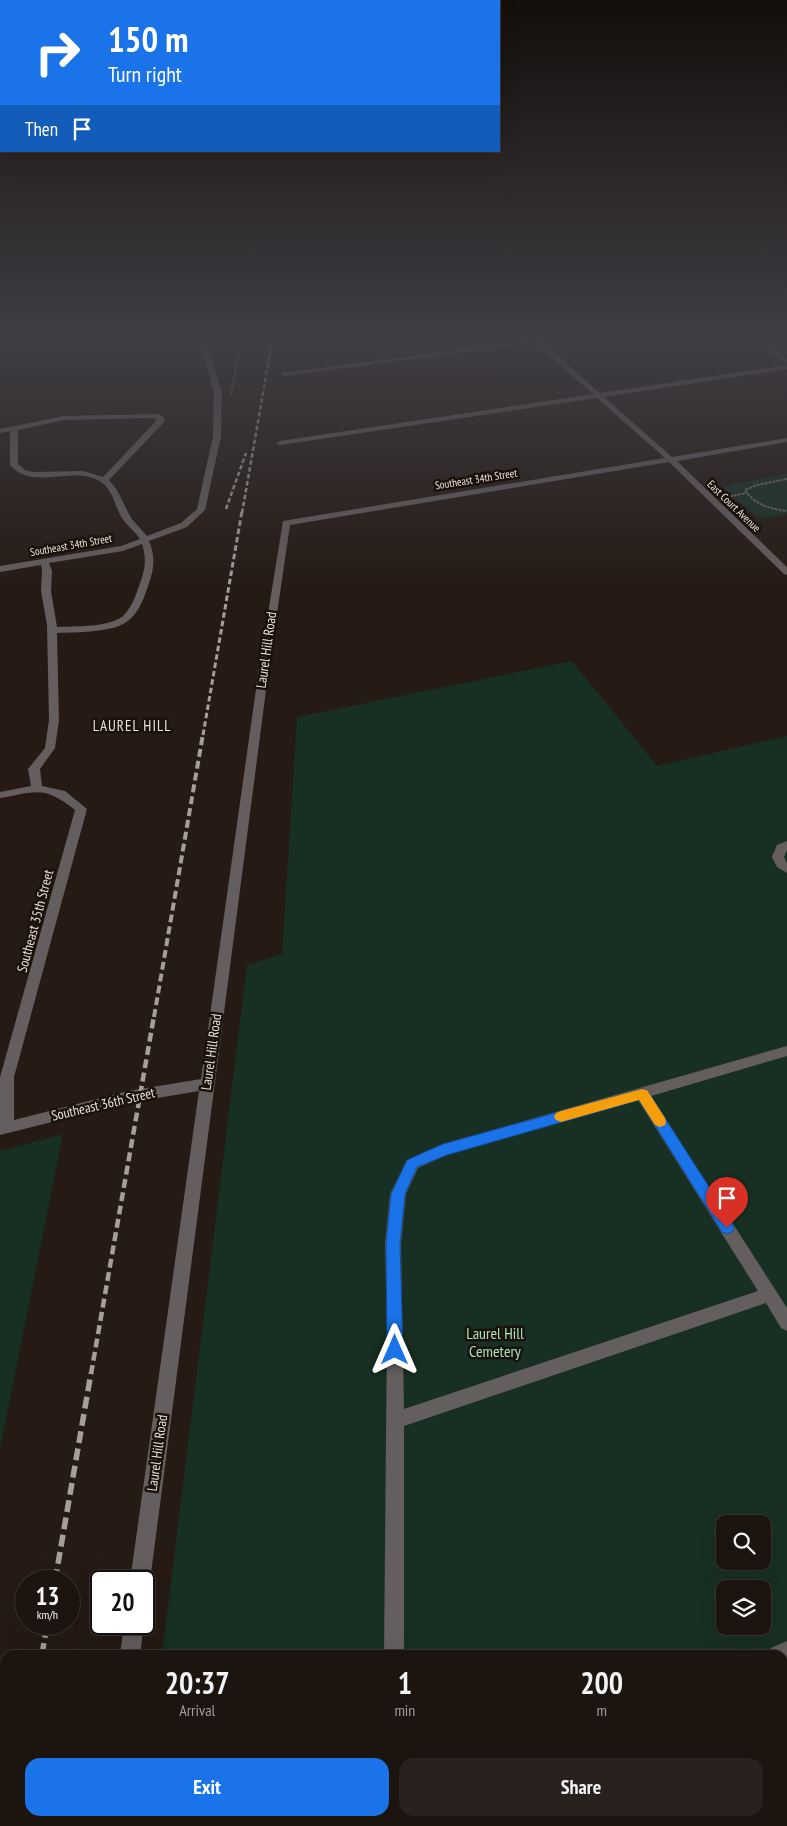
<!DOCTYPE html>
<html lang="en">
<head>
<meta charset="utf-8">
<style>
	body { margin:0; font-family:"PT Sans Narrow",sans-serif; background:#29211d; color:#f1f3f6; height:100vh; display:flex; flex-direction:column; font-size:19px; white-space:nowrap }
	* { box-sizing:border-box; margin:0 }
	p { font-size:16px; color:#a09e9e }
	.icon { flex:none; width:28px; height:28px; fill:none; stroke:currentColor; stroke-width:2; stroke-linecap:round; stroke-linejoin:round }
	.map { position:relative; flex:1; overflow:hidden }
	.drawer { position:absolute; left:0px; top:1650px; width:788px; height:176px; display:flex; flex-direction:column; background:#1c140f; border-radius:15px 15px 0 0; box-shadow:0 5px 20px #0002,0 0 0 1px #3a332f }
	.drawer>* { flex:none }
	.top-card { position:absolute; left:0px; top:0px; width:500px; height:152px; box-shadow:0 5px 20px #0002,0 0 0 1px #3a332f; background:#1a73e8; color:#fff; overflow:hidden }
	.buttons { position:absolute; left:716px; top:1515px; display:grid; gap:10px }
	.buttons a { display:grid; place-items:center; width:55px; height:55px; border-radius:10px; background:#1c140f; box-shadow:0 5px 20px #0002,0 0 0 1px #3a332f; font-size:25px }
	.speed { position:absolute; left:15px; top:1570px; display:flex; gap:10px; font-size:25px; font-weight:700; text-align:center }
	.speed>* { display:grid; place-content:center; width:65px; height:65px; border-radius:50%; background:#1c140f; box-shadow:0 5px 20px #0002,0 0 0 1px #3a332f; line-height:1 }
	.speed small { font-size:12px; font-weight:400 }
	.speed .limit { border:2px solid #111; border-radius:8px; background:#fff; color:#111 }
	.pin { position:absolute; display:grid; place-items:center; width:42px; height:42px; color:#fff; margin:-51px -21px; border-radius:50% 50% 50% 0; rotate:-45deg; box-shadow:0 0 5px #0007 }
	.pin .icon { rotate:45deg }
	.me { position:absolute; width:55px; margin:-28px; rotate:0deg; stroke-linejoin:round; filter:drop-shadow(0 0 4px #0008) }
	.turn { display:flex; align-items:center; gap:18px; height:105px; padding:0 25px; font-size:22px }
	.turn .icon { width:65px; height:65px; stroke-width:2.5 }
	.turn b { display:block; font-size:35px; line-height:42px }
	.then { display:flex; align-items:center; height:48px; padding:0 25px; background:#0003; gap:10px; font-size:19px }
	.eta { display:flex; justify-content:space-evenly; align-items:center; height:85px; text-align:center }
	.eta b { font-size:30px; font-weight:600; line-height:35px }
	.cta { display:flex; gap:10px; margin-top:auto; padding:10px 25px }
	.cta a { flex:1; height:58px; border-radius:15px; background:#1a73e8; color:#fff; font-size:20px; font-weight:600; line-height:58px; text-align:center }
	.cta a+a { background:#29211d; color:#f1f3f6 }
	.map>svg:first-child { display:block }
</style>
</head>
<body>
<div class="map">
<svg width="787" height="1826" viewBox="0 0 787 1826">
	<rect width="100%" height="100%" fill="#251a14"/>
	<g fill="#183023" fill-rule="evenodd">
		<path d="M760,336H787V355Z"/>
		<path d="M787,474V514L759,519L721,486Z"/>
		<path d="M572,661L657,766L787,736V1826H141L142,1821H782V1655H162L247,965L282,954L297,717ZM725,1524H762V1561H725ZM725,1589H762V1626H725Z"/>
		<path d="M63,1134L0,1450V1151Z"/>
	</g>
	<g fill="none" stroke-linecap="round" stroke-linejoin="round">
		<g stroke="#716862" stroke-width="2" stroke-dasharray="3 1" stroke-linecap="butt">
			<path d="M231,394L242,336"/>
			<path d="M787,479L757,485L745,490C755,505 770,509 787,511"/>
			<path d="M726,497L747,493"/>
		</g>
		<g fill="#655e5e" fill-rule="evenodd">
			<path d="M187,336H194L210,354L222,393L221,436L205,510L187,527L149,541C156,557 154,570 148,586C144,598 139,612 129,620C115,633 76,632 57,633L59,720L55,748L40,769L42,786L65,791L87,809L14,1077V1120L128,1091L201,1079L258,675L283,521L665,458L597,398L280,445L276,443L280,441L593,394L535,343L284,376L282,375V373L531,340L528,336H535L538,339L579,336L542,342L600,393L787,365V369L604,397L672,457L787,438V442L677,461L787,567V575L784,574L669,462L290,525L268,675L150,1581L147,1588L144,1589V1581H130L199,1091L128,1103L0,1135V1077L75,810C44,785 36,792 0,798V792L31,786L28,769L45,748L49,720L47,625L41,591L42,571L41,565L0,572V566L121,546L140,539C135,531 127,526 122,518C115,507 113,490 101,482C74,464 34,492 10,465V431L0,433V429L64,416L159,414L164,418V422L109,480L117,490L131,518L147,536L181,523L197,509L213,436L214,393L204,355ZM154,418L157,420L103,477L83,471L33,472L25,470L18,464V430L64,420ZM142,544C147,559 145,571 139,586C136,595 132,606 125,614C113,628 74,626 57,627L51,591L52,571L49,563L123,551Z"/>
			<path d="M748,336H755L787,359V364Z"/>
			<path d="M787,841V850L784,857L787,863V873L777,867L772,857L777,845Z"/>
			<path d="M787,1046V1056L651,1096L787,1308V1331L781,1328L766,1303L404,1426V1655H384L387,1333L385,1244L390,1194L407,1160L443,1144ZM638,1100L758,1291L404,1409L401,1244L406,1194L418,1168L447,1155Z"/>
			<path d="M124,1624H144L140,1655H120Z"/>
			<path d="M787,1641V1661L782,1663V1655H768L771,1648Z"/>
			<rect x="96" y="1821" width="22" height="5"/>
			<rect x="383" y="1821" width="22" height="5"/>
		</g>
		<g stroke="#a69e99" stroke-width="2.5" stroke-dasharray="4.5 2.5" stroke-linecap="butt">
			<path d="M226,509L246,453"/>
			<path d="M242,513L273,336"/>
		</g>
		<path stroke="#a69e99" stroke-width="3" stroke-dasharray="5.5 3" stroke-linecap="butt" d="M203,735L242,511"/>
		<path stroke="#a69e99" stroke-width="4" stroke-dasharray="8 4" stroke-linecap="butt" d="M154,1017L203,734"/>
		<path stroke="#a69e99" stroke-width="4.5" stroke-dasharray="9 4.5" stroke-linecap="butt" d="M91,1374L154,1016"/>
		<g stroke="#a69e99" stroke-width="5.5" stroke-dasharray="12 5.5" stroke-linecap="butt">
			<path d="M55,1581L91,1373"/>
			<path d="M42,1655L47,1624"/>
			<path d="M12,1821V1826"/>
		</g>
	</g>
	<linearGradient id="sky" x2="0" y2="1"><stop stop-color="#140e0b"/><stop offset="0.57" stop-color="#403e45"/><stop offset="1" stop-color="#403e45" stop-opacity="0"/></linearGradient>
	<rect width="787" height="592" fill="url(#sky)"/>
	<path fill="#1a73e8" stroke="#114b97" d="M642,1089L647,1090L732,1223L734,1228L732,1232L727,1234L722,1232L639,1100L447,1155L417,1167L405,1194L400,1244L403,1350L400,1355L395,1357L390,1355L387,1350L386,1244L391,1194L407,1160L443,1144Z"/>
	<path fill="#f59e0b" d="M642,1089L647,1090L665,1118L666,1122L665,1125L660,1127L655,1125L639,1100L561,1122L556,1120L554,1117L556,1113L561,1111Z"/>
	<g text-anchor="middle" stroke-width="5" stroke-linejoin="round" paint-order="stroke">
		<g font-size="11" fill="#e9e2dd" stroke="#1b110b">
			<text transform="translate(476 479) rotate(-9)" y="4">Southeast 34th Street</text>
			<text transform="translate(734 506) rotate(44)" y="4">East Court Avenue</text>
			<text transform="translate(71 545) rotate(-10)" y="4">Southeast 34th Street</text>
		</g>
		<g font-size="14" fill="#e9e2dd" stroke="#1b110b">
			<text transform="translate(266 650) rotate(-82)" y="5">Laurel Hill Road</text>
			<text transform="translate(35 921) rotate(-75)" y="5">Southeast 35th Street</text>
			<text transform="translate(211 1052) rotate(-82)" y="5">Laurel Hill Road</text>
			<text transform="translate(103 1104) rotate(-13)" y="5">Southeast 36th Street</text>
			<text transform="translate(157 1453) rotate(-82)" y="5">Laurel Hill Road</text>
		</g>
		<g font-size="15" letter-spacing="1" fill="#e9e2dd" stroke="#1b110b">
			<text x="132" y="731">LAUREL HILL</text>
		</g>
		<g font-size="16" fill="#a2e2bd" stroke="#1b110b">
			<text x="495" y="1339">Laurel Hill<tspan x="495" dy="18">Cemetery</tspan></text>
		</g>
	</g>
</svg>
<div class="buttons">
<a><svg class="icon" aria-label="search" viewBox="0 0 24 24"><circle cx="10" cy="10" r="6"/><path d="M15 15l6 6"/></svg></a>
<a><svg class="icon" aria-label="layers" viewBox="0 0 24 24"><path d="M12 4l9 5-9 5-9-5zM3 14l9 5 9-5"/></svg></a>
</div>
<div class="speed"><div>13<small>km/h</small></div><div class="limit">20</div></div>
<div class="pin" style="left:727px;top:1228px;background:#d93025"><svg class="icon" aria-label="arrive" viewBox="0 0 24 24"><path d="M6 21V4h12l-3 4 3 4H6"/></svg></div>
<svg class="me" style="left:395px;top:1350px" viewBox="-20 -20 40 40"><path d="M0-17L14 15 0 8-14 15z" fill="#1a73e8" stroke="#fff" stroke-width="4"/></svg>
<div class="top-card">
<div class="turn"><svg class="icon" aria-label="right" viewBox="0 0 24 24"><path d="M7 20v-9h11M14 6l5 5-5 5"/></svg><div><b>150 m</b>Turn right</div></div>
<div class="then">Then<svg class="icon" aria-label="arrive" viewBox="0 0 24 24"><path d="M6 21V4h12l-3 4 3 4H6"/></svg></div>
</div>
<section class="drawer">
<div class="eta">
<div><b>20:37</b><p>Arrival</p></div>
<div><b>1</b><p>min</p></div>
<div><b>200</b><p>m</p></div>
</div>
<div class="cta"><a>Exit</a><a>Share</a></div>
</section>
</div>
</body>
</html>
